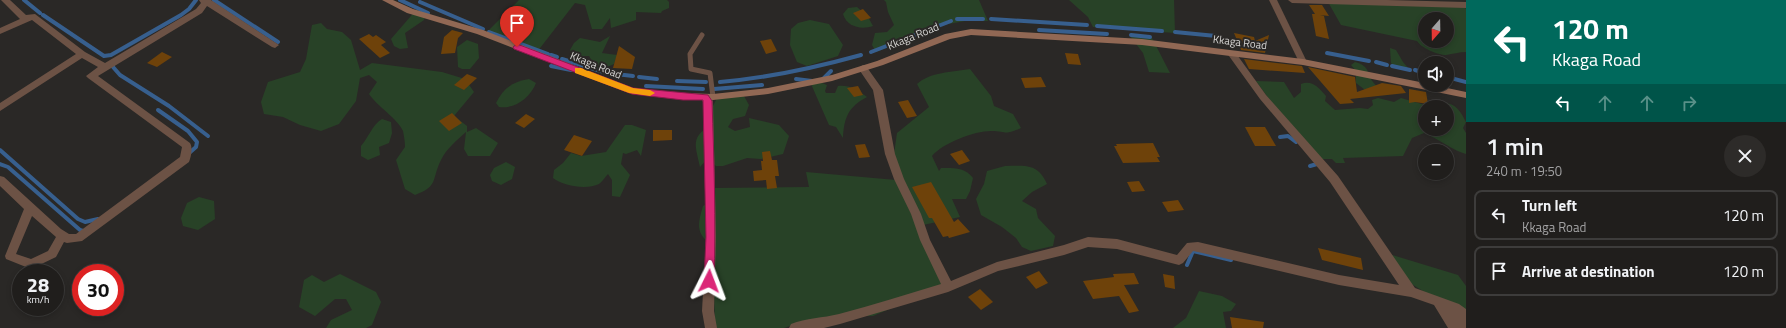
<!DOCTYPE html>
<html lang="en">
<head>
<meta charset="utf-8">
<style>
	body { margin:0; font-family:"Titillium Web",sans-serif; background:#2d2b29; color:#f1f3f6; height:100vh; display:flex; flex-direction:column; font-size:15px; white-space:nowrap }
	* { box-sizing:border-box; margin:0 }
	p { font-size:13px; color:#a2a2a3 }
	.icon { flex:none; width:22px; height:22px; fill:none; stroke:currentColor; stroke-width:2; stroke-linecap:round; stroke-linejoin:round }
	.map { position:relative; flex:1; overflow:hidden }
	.panel { display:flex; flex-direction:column; background:#201e1c; width:320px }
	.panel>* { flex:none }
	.hud { background:#00695c; color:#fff; overflow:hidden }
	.needle { width:26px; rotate:200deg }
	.buttons { position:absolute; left:1418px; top:12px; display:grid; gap:8px }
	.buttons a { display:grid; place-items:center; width:36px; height:36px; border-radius:50%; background:#201e1c; box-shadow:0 2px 6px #0003,0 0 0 1px #3d3c3b; font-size:20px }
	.speed { position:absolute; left:12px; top:264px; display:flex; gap:8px; font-size:20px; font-weight:700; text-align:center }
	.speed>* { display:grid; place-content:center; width:52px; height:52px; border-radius:50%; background:#201e1c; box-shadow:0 2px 6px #0003,0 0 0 1px #3d3c3b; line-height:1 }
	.speed small { font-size:10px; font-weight:400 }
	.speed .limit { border:6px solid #d22; background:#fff; color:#111 }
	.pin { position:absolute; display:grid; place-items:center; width:34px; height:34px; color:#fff; margin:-41px -17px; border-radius:50% 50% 50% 0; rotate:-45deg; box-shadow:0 0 4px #0007 }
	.pin .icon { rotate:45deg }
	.me { position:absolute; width:44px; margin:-22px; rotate:3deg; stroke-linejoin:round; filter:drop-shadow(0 0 3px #0008) }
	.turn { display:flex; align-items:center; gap:14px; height:84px; padding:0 20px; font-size:18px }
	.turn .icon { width:52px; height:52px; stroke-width:2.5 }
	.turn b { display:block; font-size:28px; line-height:34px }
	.lanes { display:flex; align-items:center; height:38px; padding:0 20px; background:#0003; justify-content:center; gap:20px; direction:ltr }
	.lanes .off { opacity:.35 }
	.round { display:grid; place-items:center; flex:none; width:42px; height:42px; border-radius:21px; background:#2d2b29 }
	.overview { display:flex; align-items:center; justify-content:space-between; height:68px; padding:0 20px }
	h1 { font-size:24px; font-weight:600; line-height:30px }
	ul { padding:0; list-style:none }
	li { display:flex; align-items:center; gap:12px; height:50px; margin:0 8px 6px; padding:0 12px; border:2px solid #3d3c3b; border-radius:8px }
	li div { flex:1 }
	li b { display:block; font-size:15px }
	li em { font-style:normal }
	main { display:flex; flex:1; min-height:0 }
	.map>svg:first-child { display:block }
</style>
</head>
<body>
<main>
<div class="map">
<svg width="1466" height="328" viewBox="0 0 1466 328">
	<rect width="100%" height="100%" fill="#2a2826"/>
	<g fill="#284227" fill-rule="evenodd">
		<path d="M519,0H667L669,2V8L662,11L661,13L636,12V20L611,28L610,18L602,29H592L585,5L575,3L537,52L487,32Z"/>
		<path d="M884,0H979L988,21H965L943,25L876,52L872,45L875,33L887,32L894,25L888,12L886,2Z"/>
		<path d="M1069,0H1174L1175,33L1093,27L1088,17Z"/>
		<path d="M1328,2L1464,7L1466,9V52C1459,52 1453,54 1446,55C1438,55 1421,48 1417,41L1341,25ZM1425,19H1447V41H1425Z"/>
		<path d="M857,7L868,17L873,26C861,30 847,27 843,14L848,8Z"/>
		<path d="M417,9L426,13L424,20L405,33L408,48L400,49L394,46L391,39Z"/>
		<path d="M810,20L829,24L843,45L838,56L807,66L797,62L790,45L791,29L798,23Z"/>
		<path d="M321,23L327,29L342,32L351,40L360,70L372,63L442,72L465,79L474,92L454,116L467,126V132L476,128L498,143L490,156H468L464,149L466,132C457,140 446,149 441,160C431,180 439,186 415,195L405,189L396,160L405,147C405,142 404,136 403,131C399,120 376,105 369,94L377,82L369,75L360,78L356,101L339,124L321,131L300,125L283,117L264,114L261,102L268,82L300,72L306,59L312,25Z"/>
		<path d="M610,36L602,53L617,55L614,64L605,68L597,69L589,56H574L570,50L574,43L580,38L600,42Z"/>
		<path d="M1130,36H1151L1170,73L1149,72L1143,53Z"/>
		<path d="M467,40L478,44L479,58L470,69H462L458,67L457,47Z"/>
		<path d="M1390,48L1396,50L1403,62L1409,69L1394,66L1391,63Z"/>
		<path d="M1355,62C1370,66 1366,72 1373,82C1375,85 1379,88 1382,91L1369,93L1356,83V71L1351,65Z"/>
		<path d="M970,69L991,96L994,106L1013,114L1021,128C1004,136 1007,131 991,131C974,131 943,143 932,156L939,171L941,168C953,168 965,167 973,178L970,191L966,199H952L960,217L923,225L908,193L894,154L897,133L929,107L917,84C930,72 952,72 970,69Z"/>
		<path d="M529,79L536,83C530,98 515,109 499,107L496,103C503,89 513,81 529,79Z"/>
		<path d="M1256,81L1284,82L1294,98L1301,92V84C1312,80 1318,87 1326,96L1325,101L1335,110L1360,108L1368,109L1373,105L1372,100L1378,98L1394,102L1401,98L1432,107H1425V129H1447V107H1437C1452,97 1460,110 1466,122L1463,128L1466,133V154C1452,150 1439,139 1424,133L1412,138L1403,156L1343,158L1345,163H1336L1332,159H1322L1269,99Z"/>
		<path d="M822,83L827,85L825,91L826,93H835L838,86C850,85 857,90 867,97C848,107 844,118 843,138L836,127L829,125L811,84Z"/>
		<path d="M744,96L749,105L745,116L733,119L728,127L735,131L750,127L749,118L779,125L789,136L783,154L761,159L747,158L723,166H716L707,159L700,167C695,144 690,137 713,124V106L717,98Z"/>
		<path d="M382,119L391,122L392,133L389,143L379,147L380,155L368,160L361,156V146C369,137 372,125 382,119Z"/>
		<path d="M625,125H632L646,130L641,156L637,150L626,154L623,153L621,164L630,175L620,197L612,196V180L608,174C605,177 602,182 599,184C586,190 564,186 553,178L554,170L563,163L571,153L581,156L606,152Z"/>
		<path d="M506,162L515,167L512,179L501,185L492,181L490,175L494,168Z"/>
		<path d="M1005,166C1025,166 1038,163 1047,184L1032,192L1022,201L1036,209L1038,218L1055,236L1053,246L1031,251L1022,247L1016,238L1002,227L981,215L976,199L984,184L987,171Z"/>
		<path d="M806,172L896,180L944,286L873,316H836L799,323L784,328H715L713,246C696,234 697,226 703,206L715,198L714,188L809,187Z"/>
		<path d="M199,197L214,201L215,219L198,230L183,226L181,218L187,203Z"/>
		<path d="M1389,254L1458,275L1466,286V311L1426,293L1410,283Z"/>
		<path d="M340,274L376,292L381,302L372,325L366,328H326L331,320L352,310L346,299H335L315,316L299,307L304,280L312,275L324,282Z"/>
		<path d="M1199,291L1222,296L1236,304L1231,311L1223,312L1226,328H1173L1186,318Z"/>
	</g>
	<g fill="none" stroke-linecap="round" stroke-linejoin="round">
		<g stroke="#375f8e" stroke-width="4">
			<path d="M24,0L40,13"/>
			<path d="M214,0L278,42"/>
			<path d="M400,0L428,13"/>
			<path d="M420,2L483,29"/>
			<path d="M43,15L104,56L111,55L181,15L189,9L196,0"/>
			<path d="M957,19H983"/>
			<path d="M991,19L1087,25"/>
			<path d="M1097,26L1162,31"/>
			<path d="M1039,30L1107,34"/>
			<path d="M489,32L548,54"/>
			<path d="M1175,32L1216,36"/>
			<path d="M1131,35L1150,37"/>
			<path d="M871,52L951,21"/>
			<path d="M1327,53L1369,61"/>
			<path d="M551,55L557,57"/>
			<path d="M562,59L607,73L633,76"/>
			<path d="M1376,62L1387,65"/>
			<path d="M113,63V67L120,75L169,106L208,136"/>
			<path d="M551,66L571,70"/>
			<path d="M1392,66L1410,70"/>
			<path d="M1415,70L1425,73"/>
			<path d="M639,77L657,79"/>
			<path d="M1447,77L1466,82"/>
			<path d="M796,79L812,81"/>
			<path d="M822,80L831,71"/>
			<path d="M677,81L706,82"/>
			<path d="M720,82C768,78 814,68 861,55"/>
			<path d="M646,86L703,89"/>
			<path d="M714,89L762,85"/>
			<path d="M158,110L188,131L197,142L196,147L188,154"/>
			<path d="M1280,137L1288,136L1296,142"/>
			<path d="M0,150L78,219L85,222L98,219"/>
			<path d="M0,164L8,167L80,230L86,232"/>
			<path d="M1310,166L1317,164L1316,163"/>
			<path d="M1187,265L1193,251L1231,260"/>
		</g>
	</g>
	<g fill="#6e420a">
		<path d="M1309,5H1322L1329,16L1320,15L1324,16L1329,39L1316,36L1312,14H1315Z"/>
		<path d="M863,9L871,18L861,21L853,13Z"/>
		<path d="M452,30L463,33L458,38L455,53L441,54L444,37Z"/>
		<path d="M1234,33L1254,37L1255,41L1269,35L1265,53L1241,50Z"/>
		<path d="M369,34L373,37L376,35L386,42L381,45L390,53L380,58L359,39Z"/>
		<path d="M771,39L777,51L766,54L760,41Z"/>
		<path d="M619,46L635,57L632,69L613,68Z"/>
		<path d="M162,52L172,57L157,67L147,63Z"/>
		<path d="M1065,53L1078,54L1081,65L1068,64Z"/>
		<path d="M1244,59L1302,66L1305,73L1249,69Z"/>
		<path d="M1308,67L1355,77L1357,92L1382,83L1401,86L1406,93L1350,99L1354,103L1340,104Z"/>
		<path d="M467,74L477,78L464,90L454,85Z"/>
		<path d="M1041,77L1046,87L1025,88L1021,78Z"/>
		<path d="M858,86L863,95L854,97L847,88Z"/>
		<path d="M1409,89L1426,92L1428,104L1415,102L1409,103Z"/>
		<path d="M908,100L917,116L907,118L898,102Z"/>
		<path d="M452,113L462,123L449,131L439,121Z"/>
		<path d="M526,114L535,119L524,128L515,123Z"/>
		<path d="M1245,127H1265L1276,146H1255Z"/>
		<path d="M653,130H672V140L653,141Z"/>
		<path d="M574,135L592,141L582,156L564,150Z"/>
		<path d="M1153,143L1160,157H1157L1160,162L1123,163L1114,146H1117L1116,144Z"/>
		<path d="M865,144L870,157L859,158L855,145Z"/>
		<path d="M962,150L970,161L959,165L950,154Z"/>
		<path d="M770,151L772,160H777L779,176H775L777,188L767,189L766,180L754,181L753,171L762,170L761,161H763L762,152Z"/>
		<path d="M1139,181L1145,191L1132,192L1127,182Z"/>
		<path d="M931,182L954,222L958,219L970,232L949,238L948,236L943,237L932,218H929L912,187Z"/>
		<path d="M1178,200L1184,210L1168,212L1162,202Z"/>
		<path d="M1318,248L1361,258L1363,270L1322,260Z"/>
		<path d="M1039,271L1048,283L1036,289L1026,277Z"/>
		<path d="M1134,273L1139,284L1124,285L1139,311L1129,313L1119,296L1093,299L1083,281L1114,277L1113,274Z"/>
		<path d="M1163,274L1174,276L1175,289L1165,287Z"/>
		<path d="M980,289L993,302L981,310L968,297Z"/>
		<path d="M1230,317L1264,322L1263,328H1232Z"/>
	</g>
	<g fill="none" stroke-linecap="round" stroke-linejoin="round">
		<path stroke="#6c5245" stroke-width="5" d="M702,35L690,54L691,69L710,73L713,97"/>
		<g fill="#6c5245" fill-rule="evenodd">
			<path d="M1,0H10L26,15L35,14L85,52L105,63L196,9L201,3L199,0H211L279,45L275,48L272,47L207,6L202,13L98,76L190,143C193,148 191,157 189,162L82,241L67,243L64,242L56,257L31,269L6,259L5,256L24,209L0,186V176L4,177L61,229L69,234H76L180,157L182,147L88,78L86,76L98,67L82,58L0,111V103L76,54L32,20L0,34V28L20,19ZM32,216L56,237L48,251L31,259L16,254Z"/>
			<path d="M1269,0H1277L1307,62L1306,64L1303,65L1299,62Z"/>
			<path d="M1288,0H1387L1466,2V8L1292,3Z"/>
			<path d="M1232,51L1235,52L1266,95L1338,176L1415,288L1459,304L1466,309V328H1448L1434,305L1411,297L1339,285L1198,252L1193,251L1183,263L1179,265L1117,249L1088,247L1064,255L998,271L948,292L840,324L824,328H789L791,324C806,318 823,318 839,314C873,305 907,294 941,284L920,240L911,214L894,179L885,154L873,90L858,68L863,65L866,66L883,90L895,154L904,179L921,214L930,240L951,281L997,262L1064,245L1088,237L1117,239L1177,255L1187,243L1198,242L1339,275L1399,285L1330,182L1260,99L1229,56L1228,54L1229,52Z"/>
			<path d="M705,94L708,95L713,101L716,237L714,311L717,328H705L702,311L706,237L703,102L700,97Z"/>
		</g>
		<path fill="#916854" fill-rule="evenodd" d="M382,0H393L413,9L483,30L633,88L683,93L713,94L768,88L832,75L877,61L945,34L971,29L1142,39L1303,59L1425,83V85H1433L1466,92V98L1303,65L1142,45L971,35L950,39L883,65L832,81L768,94L713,100L683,99L629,93L477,34L407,13Z"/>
	</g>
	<path fill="#db2777" stroke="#8e194d" d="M517,44L633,88L708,95L712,101C714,161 716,221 714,281L712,284L709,286L705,284L704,281L706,237L703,100H683L632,94L514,49L513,47Z"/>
	<path fill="#f59e0b" d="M575,68H581L633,88L650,90L655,93L650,96L629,93L575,73Z"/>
	<g text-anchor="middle" stroke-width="4" stroke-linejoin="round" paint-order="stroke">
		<g font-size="11" fill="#d4d3d1" stroke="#2a2826">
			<text transform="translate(913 36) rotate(-22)" y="4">Kkaga Road</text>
			<text transform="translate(1240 42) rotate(7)" y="4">Kkaga Road</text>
			<text transform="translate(596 65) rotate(22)" y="4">Kkaga Road</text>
		</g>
	</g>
</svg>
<div class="buttons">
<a><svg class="needle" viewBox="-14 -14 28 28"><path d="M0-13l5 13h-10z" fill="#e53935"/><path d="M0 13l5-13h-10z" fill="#a2a2a3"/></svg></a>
<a><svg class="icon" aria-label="sound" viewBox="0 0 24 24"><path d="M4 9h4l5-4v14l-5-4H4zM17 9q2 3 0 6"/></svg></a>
<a>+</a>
<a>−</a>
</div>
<div class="speed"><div>28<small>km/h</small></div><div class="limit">30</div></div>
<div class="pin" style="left:517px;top:47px;background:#d93025"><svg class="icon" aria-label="arrive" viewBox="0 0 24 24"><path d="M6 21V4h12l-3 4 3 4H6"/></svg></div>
<svg class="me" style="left:709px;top:281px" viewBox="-20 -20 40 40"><path d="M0-17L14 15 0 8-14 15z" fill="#db2777" stroke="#fff" stroke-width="4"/></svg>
</div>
<section class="panel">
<div class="hud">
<div class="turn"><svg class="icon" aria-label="left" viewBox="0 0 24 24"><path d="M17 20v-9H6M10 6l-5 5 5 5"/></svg><div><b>120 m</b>Kkaga Road</div></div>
<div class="lanes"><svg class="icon" aria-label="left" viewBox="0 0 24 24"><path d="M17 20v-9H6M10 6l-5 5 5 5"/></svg><svg class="icon off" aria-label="ahead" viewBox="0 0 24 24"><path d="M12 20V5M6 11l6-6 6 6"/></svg><svg class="icon off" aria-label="ahead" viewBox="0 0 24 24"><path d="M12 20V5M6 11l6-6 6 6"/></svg><svg class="icon off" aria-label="right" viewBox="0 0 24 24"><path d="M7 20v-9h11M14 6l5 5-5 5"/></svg></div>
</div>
<div class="overview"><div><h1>1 min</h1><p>240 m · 19:50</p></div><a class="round"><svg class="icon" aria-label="close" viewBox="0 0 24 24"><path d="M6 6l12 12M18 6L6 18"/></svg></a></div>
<ul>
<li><svg class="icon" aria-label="left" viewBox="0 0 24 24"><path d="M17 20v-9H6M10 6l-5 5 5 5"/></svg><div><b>Turn left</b><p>Kkaga Road</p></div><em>120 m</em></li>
<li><svg class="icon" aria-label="arrive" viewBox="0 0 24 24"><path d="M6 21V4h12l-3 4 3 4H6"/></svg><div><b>Arrive at destination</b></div><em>120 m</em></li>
</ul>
</section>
</main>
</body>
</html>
